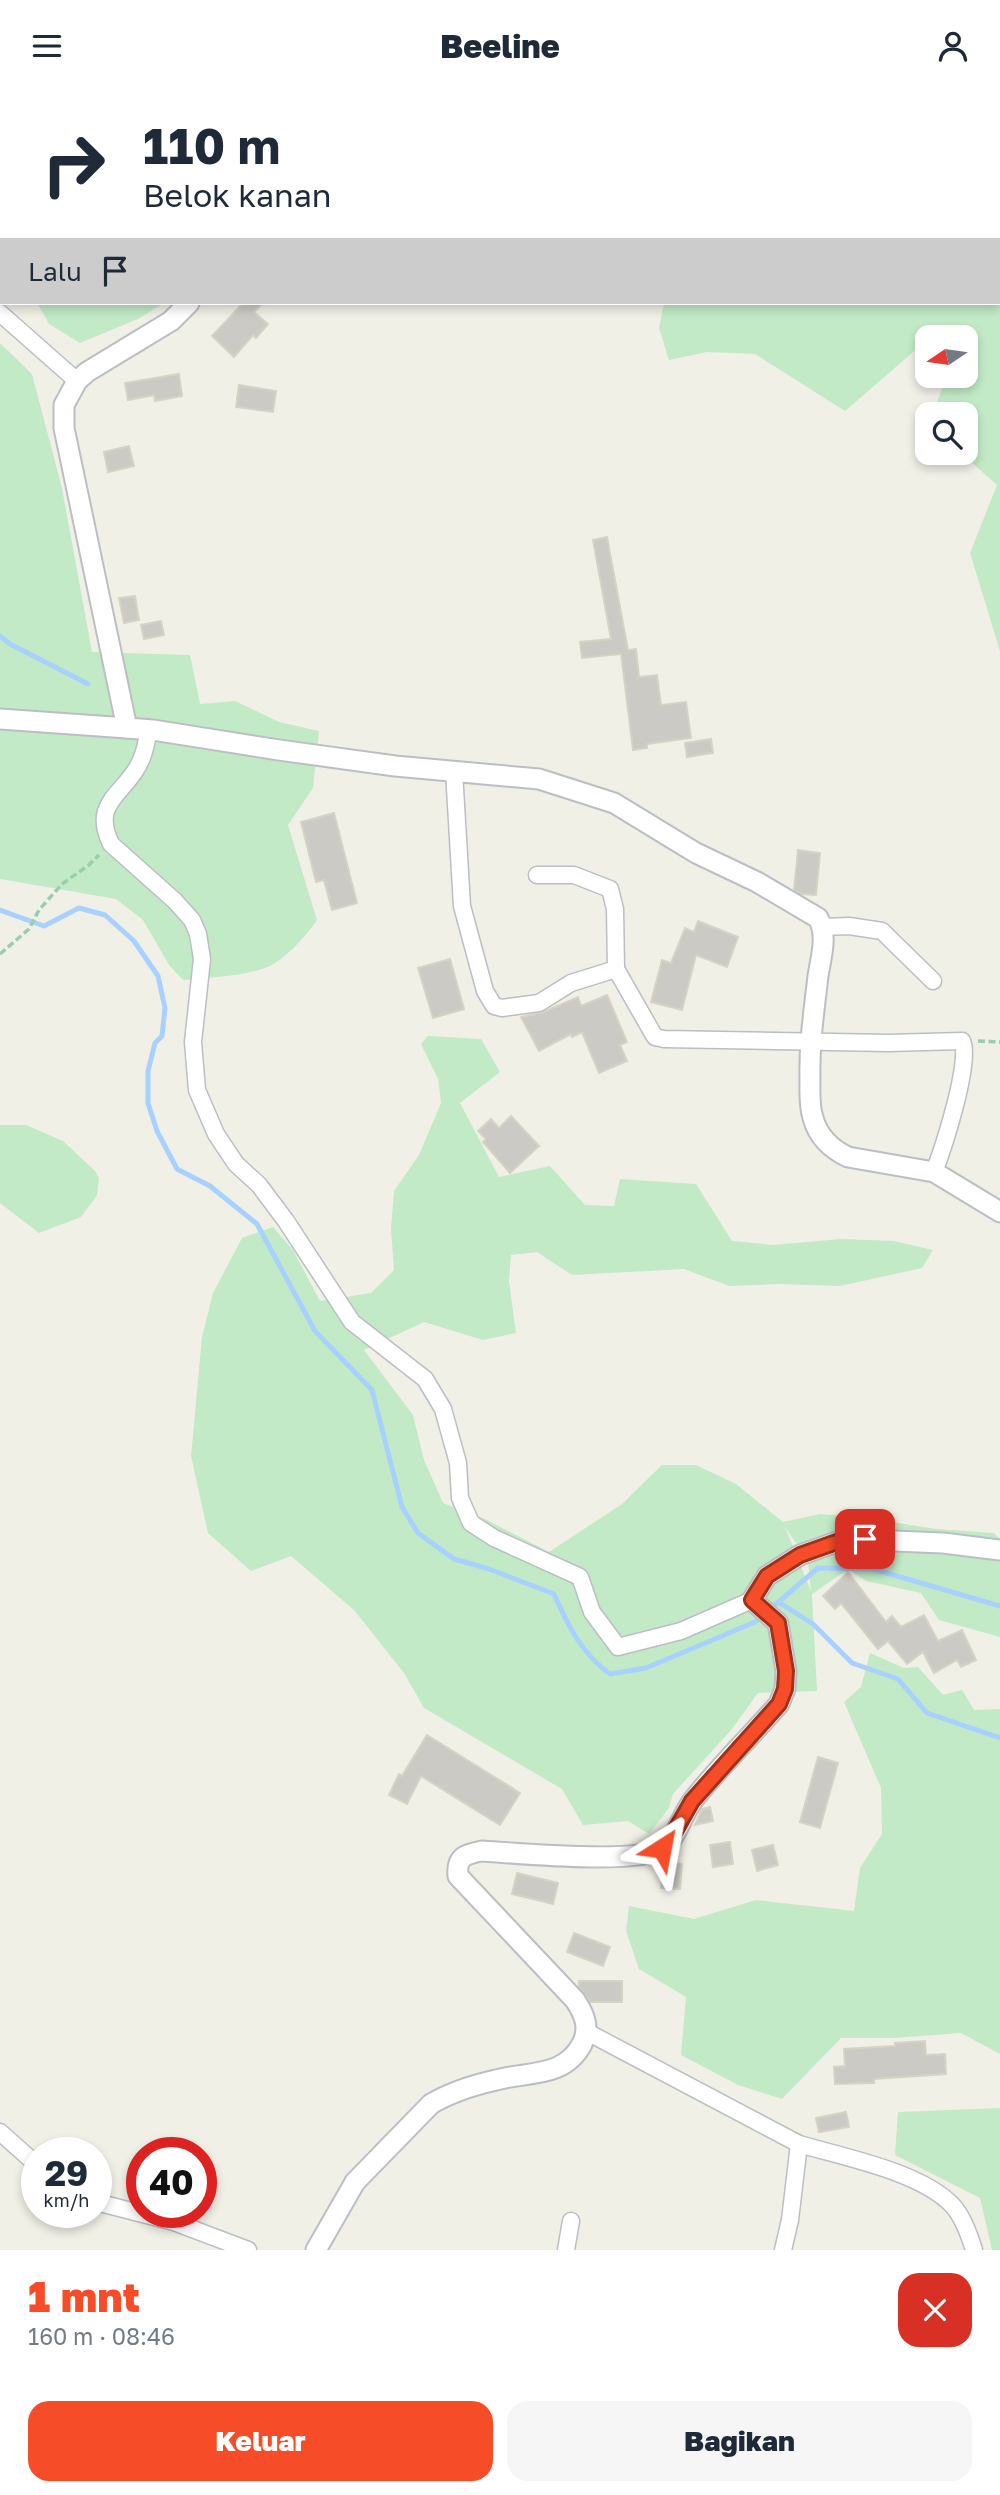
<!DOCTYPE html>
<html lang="id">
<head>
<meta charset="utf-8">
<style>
	body { margin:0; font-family:"Golos Text",sans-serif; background:#f6f6f7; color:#1f2937; height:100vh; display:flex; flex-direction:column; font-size:26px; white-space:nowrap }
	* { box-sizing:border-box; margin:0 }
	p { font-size:23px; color:#747a83 }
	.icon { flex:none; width:38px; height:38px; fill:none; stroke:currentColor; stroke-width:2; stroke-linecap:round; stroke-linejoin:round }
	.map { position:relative; height:2159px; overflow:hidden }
	.sheet { display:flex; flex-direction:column; background:#fff; flex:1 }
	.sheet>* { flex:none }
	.top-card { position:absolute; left:0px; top:0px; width:1001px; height:214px; box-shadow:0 4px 10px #0003; background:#fff; color:#1f2937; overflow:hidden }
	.needle { width:46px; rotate:257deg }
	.tools { position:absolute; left:915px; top:234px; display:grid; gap:14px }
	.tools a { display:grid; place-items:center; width:63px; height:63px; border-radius:14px; background:#fff; box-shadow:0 4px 10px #0003; font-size:35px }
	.speed { position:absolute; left:21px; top:2046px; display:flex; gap:14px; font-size:35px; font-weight:700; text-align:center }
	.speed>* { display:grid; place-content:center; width:91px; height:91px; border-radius:50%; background:#fff; box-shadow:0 4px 10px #0003; line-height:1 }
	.speed small { font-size:18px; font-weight:400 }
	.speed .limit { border:10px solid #d22; background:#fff; color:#111 }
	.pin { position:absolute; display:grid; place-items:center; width:60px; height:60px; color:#fff; margin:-30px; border-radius:14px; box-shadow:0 4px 10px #0006 }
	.me { position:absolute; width:77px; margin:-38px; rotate:34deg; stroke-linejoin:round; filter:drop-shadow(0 0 5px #0008) }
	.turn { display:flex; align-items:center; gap:24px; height:147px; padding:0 28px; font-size:32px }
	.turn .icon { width:91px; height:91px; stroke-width:2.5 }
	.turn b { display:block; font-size:49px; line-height:60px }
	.then { display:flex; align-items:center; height:66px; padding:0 28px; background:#0003; gap:14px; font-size:26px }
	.round { display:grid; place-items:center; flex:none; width:74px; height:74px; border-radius:21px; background:#f6f6f7 }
	.overview { display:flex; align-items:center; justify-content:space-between; height:119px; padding:0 28px }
	h1 { font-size:42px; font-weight:800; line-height:52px; color:#f64d28 }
	.cta { display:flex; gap:14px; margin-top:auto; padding:14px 28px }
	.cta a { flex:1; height:80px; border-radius:21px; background:#f64d28; color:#fff; font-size:28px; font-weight:800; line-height:80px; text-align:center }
	.cta a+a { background:#f6f6f7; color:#1f2937 }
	header { display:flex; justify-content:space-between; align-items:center; height:91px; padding:0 28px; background:#fff; font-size:32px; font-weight:800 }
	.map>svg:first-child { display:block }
</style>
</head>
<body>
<header><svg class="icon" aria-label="menu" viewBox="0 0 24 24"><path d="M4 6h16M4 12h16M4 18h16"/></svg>Beeline<svg class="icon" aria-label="person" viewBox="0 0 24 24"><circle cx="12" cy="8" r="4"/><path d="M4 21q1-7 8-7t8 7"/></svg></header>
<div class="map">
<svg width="1000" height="2159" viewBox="0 0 1000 2159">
	<rect width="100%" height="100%" fill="#f1f0e7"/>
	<g fill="#c2eac6" fill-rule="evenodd">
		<path d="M0,0L108,2H2V167Z"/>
		<path d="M504,0H852L853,2H507Z"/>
		<path d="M1000,4V560L970,462L997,394L961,362H966V324H932L947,285H966V247H935L933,245L928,247L927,249L845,320L755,263L707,261L669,269L659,237L664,212H999Z"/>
		<path d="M37,212H164L138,228L80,252L49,233Z"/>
		<path d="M0,252L32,283L62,397L92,561L190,564L200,613L235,610L279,631L319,640L313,697L288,734L317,829C308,843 285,868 270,875C244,886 210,886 183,889L169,874L143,829L116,808L0,788Z"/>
		<path d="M428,945L481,948L500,981L460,1012L499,1086L550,1075L585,1114L614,1115L620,1088L696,1093L732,1150L773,1154L841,1148L894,1150L933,1159L922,1177L840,1195L780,1193L729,1195L684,1178L572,1184L537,1161L511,1164L509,1190L516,1242L483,1249L424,1231L364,1259L413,1324L424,1369L443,1412L485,1428L549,1461L622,1413L662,1374H696L736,1393L783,1431L820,1423L860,1426L937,1438L994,1442L1000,1448V1546L939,1529L921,1502L866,1490L851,1480L844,1481L812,1503L817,1600L758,1602L732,1638L673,1703L669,1717L649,1743L628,1730L583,1734L562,1698L424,1617L404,1582L354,1519L291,1465L251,1480L208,1442L191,1365L202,1246L213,1202L242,1147L273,1136L293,1159L320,1210L371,1202L394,1179L391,1138L394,1100L419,1064L441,1012L438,988L421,953ZM785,1436L808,1470L811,1500Z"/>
		<path d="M0,1034H26L63,1050L95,1080L99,1087L97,1104L81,1126L39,1142L0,1112Z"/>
		<path d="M870,1562L904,1577L918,1576L943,1604L962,1599L974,1619L1000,1618V1963L961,1942L894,1947H841L782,2008L738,1994L681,1964L686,1906L639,1878L626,1840L629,1815L694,1828L756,1809L854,1820L860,1777L882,1743L881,1697L844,1611L861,1596Z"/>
		<path d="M1000,2017V2159H992L980,2107L895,2064L898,2021Z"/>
	</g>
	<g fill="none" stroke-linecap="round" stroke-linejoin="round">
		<g stroke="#a9d1ff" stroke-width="5">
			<path d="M0,8L2,9"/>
			<path d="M0,545L10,553L88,593"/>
			<path d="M0,819L44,835L79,817L105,824L134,850L158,885L165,917L162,945L155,952L148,980V1012L157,1040L177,1078L210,1095L257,1133L315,1240L372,1299L402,1416L418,1442L454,1468L486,1477L554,1503C568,1535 582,1563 610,1583L646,1577L755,1531L818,1477L873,1478L1000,1515"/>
			<path d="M780,1512L813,1533L852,1572L898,1588L927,1622L1000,1647"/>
		</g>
	</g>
	<g fill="#cccac4" stroke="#d7d3c4" stroke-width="2">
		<path d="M243,212H263L254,221L268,233L256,247L253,244L234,266L212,245Z"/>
		<path d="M179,283L182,305L155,310L154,304L128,309L125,292Z"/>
		<path d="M239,294L276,300L273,321L236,316Z"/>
		<path d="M129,355L134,375L108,381L104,361Z"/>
		<path d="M607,446L628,559L636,558L639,586L657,584L661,614L686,611L691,647L647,653V657L633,659L621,563L582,567L580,551L611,548L593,449Z"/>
		<path d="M135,505L139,529L124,532L119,507Z"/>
		<path d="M161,530L164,544L144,548L141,534Z"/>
		<path d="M711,648L713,662L687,666L685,652Z"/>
		<path d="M334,722L357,812L332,819L324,789L316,791L301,731Z"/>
		<path d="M798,759L820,762L816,804L801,803L794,799Z"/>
		<path d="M698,830L738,846L727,876L696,864L682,919L651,911L662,869L671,872L685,837L694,841Z"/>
		<path d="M450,868L464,918L433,927L418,877Z"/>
		<path d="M607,904L627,951L620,954L627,970L599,982L582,941L572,946L571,943L539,960L521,926L541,922L578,906L581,915Z"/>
		<path d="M511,1025L539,1055L510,1082L483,1051L486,1048L478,1040L491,1028L499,1037Z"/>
		<path d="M848,1481L886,1531L892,1525L901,1536L924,1524L938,1550L962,1539L976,1569L961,1576L957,1569L934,1582L923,1561L907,1573L888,1550L878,1558L841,1512L835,1518L823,1505Z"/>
		<path d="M427,1644L520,1702L500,1734L421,1685L407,1713L389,1704L399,1683L402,1685Z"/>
		<path d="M818,1666L838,1672L820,1737L800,1731Z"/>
		<path d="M710,1716L713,1730L695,1734L702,1718Z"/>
		<path d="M730,1751L733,1773L713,1776L710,1754Z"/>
		<path d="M773,1754L778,1774L757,1780L752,1759Z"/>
		<path d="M664,1771L682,1773L680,1798L661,1797Z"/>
		<path d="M517,1782L558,1792L553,1813L512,1803Z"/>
		<path d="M574,1842L610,1856L603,1875L567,1861Z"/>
		<path d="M579,1890H622V1911H590L579,1896Z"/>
		<path d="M925,1950L926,1964L945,1963L946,1983L874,1988V1992L835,1993L834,1976L845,1975L844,1958L895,1955V1952Z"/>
		<path d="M846,2021L849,2036L819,2041L816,2027Z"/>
	</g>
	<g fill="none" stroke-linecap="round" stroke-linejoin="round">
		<defs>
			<g id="minor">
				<path d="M0,222L77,290"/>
				<path d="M149,638C146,653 144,667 135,680C117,707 93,715 111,753L175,810L192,829L198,843L202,868L193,951L197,999L216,1043L236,1073L259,1094L286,1130L352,1231L425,1288L443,1318L458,1372L460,1407L471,1432L494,1447L580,1486L592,1521L618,1556L681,1540L752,1509"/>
				<path d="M454,680L462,815L485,900L494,915L502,917L539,912L571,892L616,878L652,941L655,946L664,948L888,952L962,950C972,969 943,1058 934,1081"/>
				<path d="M537,784H574L610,798L615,818L616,878"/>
				<path d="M823,836L849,835L882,840L933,890"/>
				<path d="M587,1941L799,2053L790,2129L783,2159"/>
				<path d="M0,2041L37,2074"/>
				<path d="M799,2053C843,2066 922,2081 953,2115C962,2125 970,2146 974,2159"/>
				<path d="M96,2111L174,2131L248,2159"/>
				<path d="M566,2159L571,2130"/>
			</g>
			<g id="tertiary">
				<path d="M226,0L228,2"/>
				<path d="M189,212L171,230L87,281L77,290L64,314V337L127,637L153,639L279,659L395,675L539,688L614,712L696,762L757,791L818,827C828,844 821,866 818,885C814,920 809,953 810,989C810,1001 809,1015 813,1027C818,1045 831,1058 848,1066L934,1081L1000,1121"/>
				<path d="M0,628L127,637"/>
				<path d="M316,2159L355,2091L431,2013C451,2001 474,1994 496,1989C529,1980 564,1987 582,1953C590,1937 585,1924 575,1909L458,1785C456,1766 465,1763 482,1760C515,1762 639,1774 662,1757C677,1747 682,1723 694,1708C720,1675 751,1645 779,1613L785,1598L786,1580L778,1532L752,1509L767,1485L800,1464L845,1448L943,1452L1000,1459"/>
			</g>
		</defs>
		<use href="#minor" stroke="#bbbec3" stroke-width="19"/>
		<use href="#tertiary" stroke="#bbbec3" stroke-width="23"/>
		<g stroke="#9accae" stroke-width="3.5" stroke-dasharray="7 3.5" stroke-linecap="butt">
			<path d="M0,863L29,838L39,819L62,793L89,774L99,764"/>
			<path d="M978,950L1000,951"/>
		</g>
		<use href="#minor" stroke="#fff" stroke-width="16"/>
		<use href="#tertiary" stroke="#fff" stroke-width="19"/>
	</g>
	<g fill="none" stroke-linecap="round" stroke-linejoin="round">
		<defs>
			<path id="route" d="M662,1757L671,1747L692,1710L779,1613L785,1598L786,1580L778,1532L752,1509L767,1485L800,1464L845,1448H865"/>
		</defs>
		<use href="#route" stroke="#a0321a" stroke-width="18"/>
		<use href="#route" stroke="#f64d28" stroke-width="12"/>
	</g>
</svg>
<div class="tools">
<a><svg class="needle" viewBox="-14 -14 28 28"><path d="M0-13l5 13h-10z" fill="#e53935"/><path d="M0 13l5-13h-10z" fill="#747a83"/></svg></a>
<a><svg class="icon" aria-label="search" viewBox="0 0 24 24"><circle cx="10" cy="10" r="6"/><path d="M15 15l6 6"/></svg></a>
</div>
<div class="speed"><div>29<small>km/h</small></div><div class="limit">40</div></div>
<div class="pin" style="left:865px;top:1448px;background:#d93025"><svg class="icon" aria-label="arrive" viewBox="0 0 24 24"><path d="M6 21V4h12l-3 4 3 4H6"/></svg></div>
<svg class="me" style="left:662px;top:1757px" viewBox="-20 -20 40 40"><path d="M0-17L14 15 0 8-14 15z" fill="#f64d28" stroke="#fff" stroke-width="4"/></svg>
<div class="top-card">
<div class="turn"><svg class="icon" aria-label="right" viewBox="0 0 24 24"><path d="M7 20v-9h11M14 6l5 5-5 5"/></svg><div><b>110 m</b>Belok kanan</div></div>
<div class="then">Lalu<svg class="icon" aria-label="arrive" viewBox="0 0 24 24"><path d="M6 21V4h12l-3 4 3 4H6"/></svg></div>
</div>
</div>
<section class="sheet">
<div class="overview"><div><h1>1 mnt</h1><p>160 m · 08:46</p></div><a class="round" style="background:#d93025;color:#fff"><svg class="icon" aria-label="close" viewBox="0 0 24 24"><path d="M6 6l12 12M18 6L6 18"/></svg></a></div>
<div class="cta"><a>Keluar</a><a>Bagikan</a></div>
</section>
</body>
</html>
